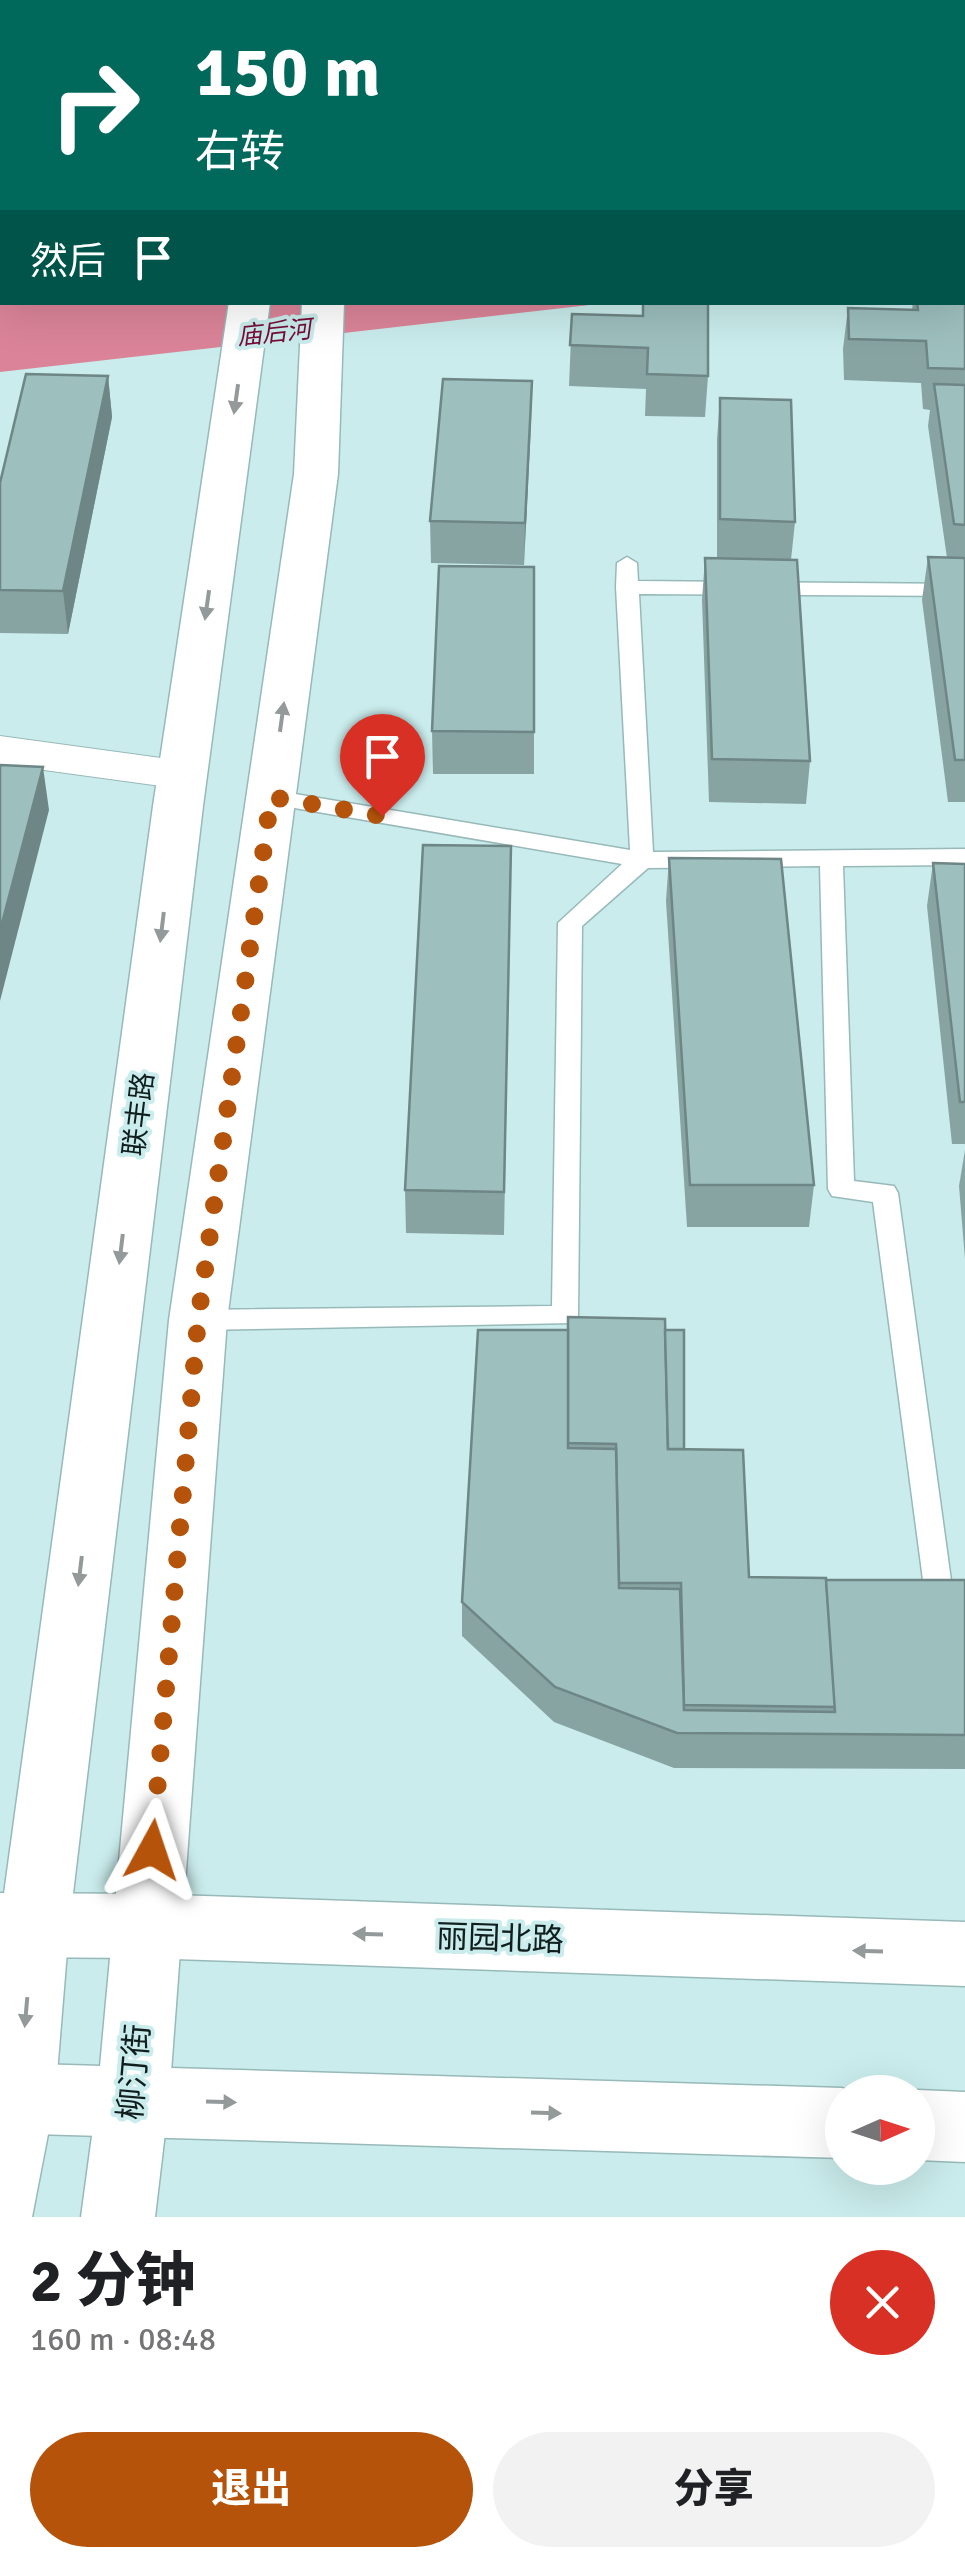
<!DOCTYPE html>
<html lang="zh">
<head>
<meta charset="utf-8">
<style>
	body { margin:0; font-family:Signika,"Noto Sans SC",sans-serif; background:#f2f2f2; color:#202124; height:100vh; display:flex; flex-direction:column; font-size:38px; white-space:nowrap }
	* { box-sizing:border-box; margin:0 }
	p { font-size:32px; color:#757577 }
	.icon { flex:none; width:55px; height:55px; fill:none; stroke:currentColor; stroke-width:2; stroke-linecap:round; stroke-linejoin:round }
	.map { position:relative; height:2217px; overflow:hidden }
	.sheet { display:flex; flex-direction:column; background:#fff; flex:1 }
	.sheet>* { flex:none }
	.hud { position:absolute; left:0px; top:0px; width:965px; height:305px; box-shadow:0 10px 40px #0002; background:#00695c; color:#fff; overflow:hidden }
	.needle { width:65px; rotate:87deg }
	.buttons { position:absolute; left:825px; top:2075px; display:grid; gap:20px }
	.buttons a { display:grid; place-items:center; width:110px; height:110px; border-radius:50%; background:#fff; box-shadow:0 10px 40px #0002; font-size:50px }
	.pin { position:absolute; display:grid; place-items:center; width:85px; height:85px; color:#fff; margin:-102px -42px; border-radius:50% 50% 50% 0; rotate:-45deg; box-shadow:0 0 10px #0007 }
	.pin .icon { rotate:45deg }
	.me { position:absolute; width:110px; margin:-55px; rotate:5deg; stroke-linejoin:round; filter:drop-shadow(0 0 8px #0008) }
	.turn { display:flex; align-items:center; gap:35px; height:210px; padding:0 30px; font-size:45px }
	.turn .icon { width:130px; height:130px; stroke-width:2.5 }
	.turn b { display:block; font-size:70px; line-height:85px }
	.then { display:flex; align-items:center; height:95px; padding:0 30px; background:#0003; gap:20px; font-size:38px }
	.round { display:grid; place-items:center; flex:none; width:105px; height:105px; border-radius:52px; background:#f2f2f2 }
	.headline { display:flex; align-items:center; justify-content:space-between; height:170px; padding:0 30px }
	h1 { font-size:60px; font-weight:800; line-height:75px }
	.cta { display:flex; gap:20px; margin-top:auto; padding:20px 30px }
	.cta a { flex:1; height:115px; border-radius:60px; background:#b45309; color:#fff; font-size:40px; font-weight:800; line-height:115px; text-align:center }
	.cta a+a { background:#f2f2f2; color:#202124 }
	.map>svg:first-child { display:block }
</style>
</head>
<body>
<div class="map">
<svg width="965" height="2217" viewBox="0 0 965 2217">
	<rect width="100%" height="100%" fill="#caecec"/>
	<path fill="#db8499" d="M24,302L607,303L0,372V305Z"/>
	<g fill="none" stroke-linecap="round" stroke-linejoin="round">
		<defs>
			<g id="lane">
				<path d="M2,0H20L2,4Z"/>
				<rect x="842" y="0" width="16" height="2"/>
				<path d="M627,557L637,563L638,581L965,584V596L639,594L653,852L965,849V865L843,866L854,1181L894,1186L898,1193L953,1595L949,1604L939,1607L929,1604L925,1595L873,1202L832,1196L828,1189L820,866L648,868L582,926L578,1316L574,1323L198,1330L189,1327L185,1320L189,1313L198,1310L552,1306L558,923L622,864L271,804L260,797L271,790L630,850L616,587L617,563Z"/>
			</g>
			<g id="street">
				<rect x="0" y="6" width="2" height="18"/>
				<path d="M0,736L183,761L198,765L204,775L198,785L183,789L0,764Z"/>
			</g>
			<g id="secondary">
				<path d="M0,1893L145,1894L965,1922V1986L145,1958L0,1957Z"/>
				<path d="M0,2063L842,2088L853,2092H842V2158L0,2133Z"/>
				<path d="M918,2090L965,2092V2162L918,2160V2092H912Z"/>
			</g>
			<g id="primary">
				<rect x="266" y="0" width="36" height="2"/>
				<path d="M229,302H270L203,806L69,1927L55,2098L32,2217H0V1923L153,806Z"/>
				<path d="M302,302H344L338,474L227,1320L169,2099L155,2217H81L97,2099L169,1320L294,474Z"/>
			</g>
		</defs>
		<use href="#lane" stroke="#98b9b9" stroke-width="3"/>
		<use href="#street" stroke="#98b9b9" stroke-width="2"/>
		<use href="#secondary" stroke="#98b9b9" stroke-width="3"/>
		<use href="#primary" stroke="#98b9b9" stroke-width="3"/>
		<use href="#lane" fill="#fff" fill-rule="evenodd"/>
		<use href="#street" fill="#fff" fill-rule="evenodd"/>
		<use href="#secondary" fill="#fff" fill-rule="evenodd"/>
		<use href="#primary" fill="#fff" fill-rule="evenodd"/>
	</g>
	<g fill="#87a4a3">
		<path d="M888,0H965V179H962V2H888Z"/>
		<path d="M965,282V802H948L922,600L928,557L947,558L928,426L930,410L923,409L921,383L844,380L843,349L848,308L912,310L913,302H962Z"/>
		<path d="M572,314L708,376L705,417L645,416L646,389L569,386Z"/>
		<path d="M108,376L112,417L68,634L0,633V483Z"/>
		<path d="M532,381L524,565L431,563L430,521Z"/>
		<path d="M720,398L795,522L791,560L810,761L806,804L709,802L702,600L705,558H717V439Z"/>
		<path d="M432,731L534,732V774H433Z"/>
		<path d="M511,846L504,1235L406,1233L405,1190Z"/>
		<path d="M669,858L814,1185L809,1227H687L666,901Z"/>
		<path d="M933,863L965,864V1144H952L927,906Z"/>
		<path d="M965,1150V1259L959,1186Z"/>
		<path d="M568,1330H665L684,1449L749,1577L826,1580H965V1769L674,1768L554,1722L462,1636V1602Z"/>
	</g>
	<g fill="#6e8685">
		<path d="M108,376L112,417L68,634L63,591Z"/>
		<path d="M532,381L531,423L524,565L525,523Z"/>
		<path d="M43,767L49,810L0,1001V931Z"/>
	</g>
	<g fill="#9dbfbe" stroke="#6e8685" stroke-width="2.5">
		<path d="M83,0H161L160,2H82Z"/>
		<path d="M446,0H525L526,2H446Z"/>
		<rect x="709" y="0" width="62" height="2"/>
		<path d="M896,0H965V139H962V2H896Z"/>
		<path d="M962,282H965V369L928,368L926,341L849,339L848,308L918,310L917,302H962Z"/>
		<path d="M643,302H708V376L647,374L648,348L570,345L572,314L643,316Z"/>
		<path d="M26,374L108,376L63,591L0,590V483Z"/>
		<path d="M443,379L532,381L525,523L430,521Z"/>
		<path d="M934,384L965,385V525L954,524Z"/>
		<path d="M720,398L791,400L795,522L720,519Z"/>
		<path d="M928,557L965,558V760H955Z"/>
		<path d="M705,558L797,560L810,761L712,759Z"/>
		<path d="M439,566L534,567V732L432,731Z"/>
		<path d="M0,765L43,767L0,931Z"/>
		<path d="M423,845L511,846L504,1192L405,1190Z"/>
		<path d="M669,858L781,859L814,1185H690Z"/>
		<path d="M933,863L965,864V1102H960Z"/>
		<path d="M568,1317L665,1319L668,1449L743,1450L749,1577L826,1578L836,1707L684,1705L681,1583H619L616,1444L568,1443Z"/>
		<path d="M478,1330H568V1448L616,1449L619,1588L680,1589L684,1710L835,1712L826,1580H965V1735L677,1733L555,1687L462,1602Z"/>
		<path d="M665,1330H684V1449H668Z"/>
	</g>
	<defs><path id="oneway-solid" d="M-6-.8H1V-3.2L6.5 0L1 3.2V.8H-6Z" transform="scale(2.5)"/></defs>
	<g fill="#949a9a">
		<use href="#oneway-solid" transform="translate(236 399) rotate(98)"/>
		<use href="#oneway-solid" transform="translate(207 605) rotate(98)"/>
		<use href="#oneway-solid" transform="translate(282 717) rotate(-82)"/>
		<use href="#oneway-solid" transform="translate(162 927) rotate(97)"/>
		<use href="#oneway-solid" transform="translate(121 1249) rotate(97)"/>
		<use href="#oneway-solid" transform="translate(80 1571) rotate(97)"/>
		<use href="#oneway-solid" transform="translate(368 1934) rotate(-178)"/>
		<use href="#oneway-solid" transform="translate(868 1951) rotate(-178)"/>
		<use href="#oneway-solid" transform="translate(26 2012) rotate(95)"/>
		<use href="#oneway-solid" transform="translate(221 2102) rotate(2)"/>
		<use href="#oneway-solid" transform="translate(546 2113) rotate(2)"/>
	</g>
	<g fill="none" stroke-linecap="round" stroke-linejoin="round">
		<path stroke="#b45309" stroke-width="18" stroke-dasharray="0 32.4" d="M152,1850L198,1320L271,797L382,816"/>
	</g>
	<g text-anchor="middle" stroke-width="8" stroke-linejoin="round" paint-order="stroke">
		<g font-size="25" font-style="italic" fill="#760c37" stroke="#caecec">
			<text transform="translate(274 332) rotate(-6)" y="9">庙后河</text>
		</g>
		<g font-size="28" fill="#111e1e" stroke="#caecec">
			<text transform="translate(138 1114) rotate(-83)" y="10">联丰路</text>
		</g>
		<g font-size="32" fill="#111e1e" stroke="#caecec">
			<text transform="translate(500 1938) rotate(2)" y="11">丽园北路</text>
			<text transform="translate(134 2072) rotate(-85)" y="11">柳汀街</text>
		</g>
	</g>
</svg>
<div class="buttons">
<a><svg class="needle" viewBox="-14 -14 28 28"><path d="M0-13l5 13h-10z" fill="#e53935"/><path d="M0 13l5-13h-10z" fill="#757577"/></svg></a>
</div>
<div class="pin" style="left:382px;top:816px;background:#d93025"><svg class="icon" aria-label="arrive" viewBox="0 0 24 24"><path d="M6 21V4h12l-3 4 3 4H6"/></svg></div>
<svg class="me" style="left:152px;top:1850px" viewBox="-20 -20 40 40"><path d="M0-17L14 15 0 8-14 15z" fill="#b45309" stroke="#fff" stroke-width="4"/></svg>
<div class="hud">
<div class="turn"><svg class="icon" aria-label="right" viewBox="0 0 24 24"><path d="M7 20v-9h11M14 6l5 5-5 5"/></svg><div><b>150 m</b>右转</div></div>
<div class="then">然后<svg class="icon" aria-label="arrive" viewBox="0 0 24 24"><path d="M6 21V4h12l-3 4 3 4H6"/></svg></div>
</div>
</div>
<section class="sheet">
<div class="headline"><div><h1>2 分钟</h1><p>160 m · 08:48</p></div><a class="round" style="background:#d93025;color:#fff"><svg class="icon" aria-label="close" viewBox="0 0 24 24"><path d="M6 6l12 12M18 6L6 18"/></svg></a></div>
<div class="cta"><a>退出</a><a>分享</a></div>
</section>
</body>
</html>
